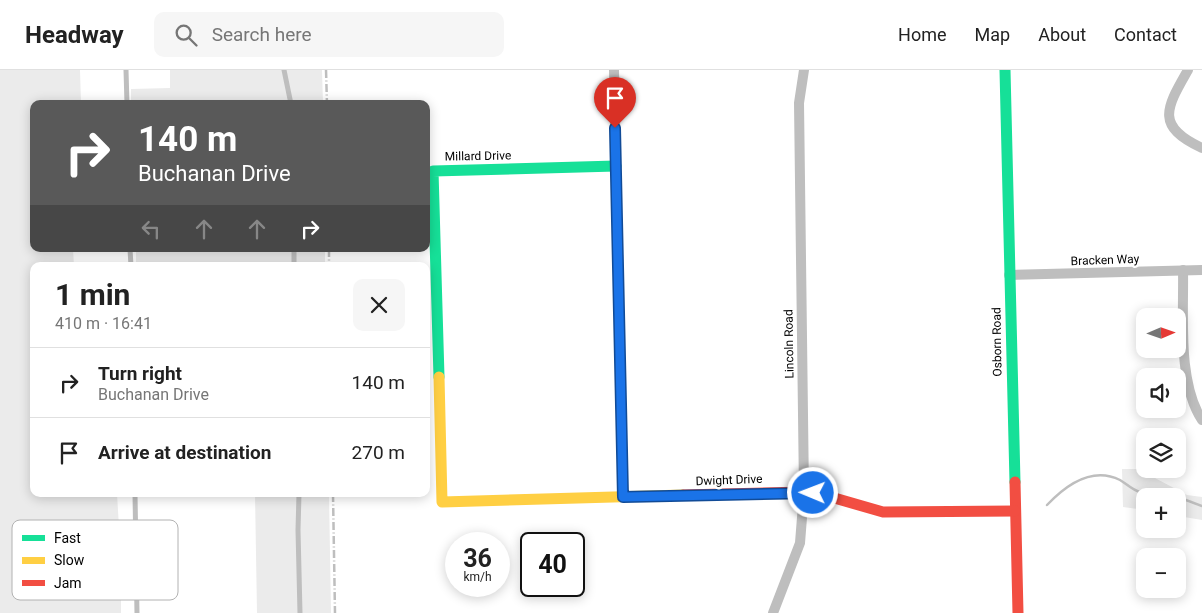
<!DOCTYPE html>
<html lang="en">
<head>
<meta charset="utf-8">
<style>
	body { margin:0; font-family:Roboto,sans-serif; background:#f6f6f6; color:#222; height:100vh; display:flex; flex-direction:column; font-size:19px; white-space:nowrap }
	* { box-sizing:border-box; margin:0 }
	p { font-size:16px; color:#767676 }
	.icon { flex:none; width:28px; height:28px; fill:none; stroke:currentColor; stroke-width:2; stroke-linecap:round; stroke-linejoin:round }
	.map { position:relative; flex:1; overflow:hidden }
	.drawer { position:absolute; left:30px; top:192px; width:400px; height:235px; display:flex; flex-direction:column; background:#fff; border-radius:10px; box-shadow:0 2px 12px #0003 }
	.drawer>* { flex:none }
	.hud { position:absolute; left:30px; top:30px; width:400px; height:152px; border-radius:10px; box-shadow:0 2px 12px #0003; background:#595959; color:#fff; overflow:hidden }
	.needle { width:32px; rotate:88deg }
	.fabs { position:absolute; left:1136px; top:238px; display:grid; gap:10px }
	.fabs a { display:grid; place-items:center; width:50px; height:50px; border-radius:10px; background:#fff; box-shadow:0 2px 12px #0003; font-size:25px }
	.speed { position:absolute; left:445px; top:462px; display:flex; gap:10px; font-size:25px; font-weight:700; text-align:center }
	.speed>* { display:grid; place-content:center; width:65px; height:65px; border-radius:50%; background:#fff; box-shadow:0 2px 12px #0003; line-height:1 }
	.speed small { font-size:12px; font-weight:400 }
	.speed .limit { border:2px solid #111; border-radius:8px; background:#fff; color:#111 }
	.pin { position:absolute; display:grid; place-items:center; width:42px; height:42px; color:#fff; margin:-51px -21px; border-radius:50% 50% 50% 0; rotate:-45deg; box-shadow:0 0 5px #0007 }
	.pin .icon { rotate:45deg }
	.me { position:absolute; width:55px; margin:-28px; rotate:271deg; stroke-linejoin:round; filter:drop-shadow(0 0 4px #0008) }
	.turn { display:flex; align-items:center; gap:18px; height:105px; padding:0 25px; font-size:22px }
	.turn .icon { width:65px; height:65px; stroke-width:2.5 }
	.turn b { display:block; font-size:35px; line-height:42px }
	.lanes { display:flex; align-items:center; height:48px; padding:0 25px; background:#0003; justify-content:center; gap:25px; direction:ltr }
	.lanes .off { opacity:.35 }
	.round { display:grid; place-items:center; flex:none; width:52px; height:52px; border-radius:10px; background:#f6f6f6 }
	.overview { display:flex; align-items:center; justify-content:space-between; height:85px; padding:0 25px }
	h1 { font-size:30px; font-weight:700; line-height:38px }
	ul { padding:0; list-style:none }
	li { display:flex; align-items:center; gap:15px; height:70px; padding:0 25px; border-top:1px solid #e0e0e0 }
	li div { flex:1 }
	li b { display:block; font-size:19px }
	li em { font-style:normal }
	header { display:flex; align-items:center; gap:30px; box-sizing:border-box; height:70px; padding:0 25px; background:#fff; border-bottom:1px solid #e0e0e0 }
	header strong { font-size:24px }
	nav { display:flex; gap:28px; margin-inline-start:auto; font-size:18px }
	.search { width:350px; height:45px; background:#f6f6f6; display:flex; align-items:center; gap:12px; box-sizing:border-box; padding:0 18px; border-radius:10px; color:#767676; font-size:19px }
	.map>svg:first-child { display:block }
</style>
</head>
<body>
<header>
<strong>Headway</strong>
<div class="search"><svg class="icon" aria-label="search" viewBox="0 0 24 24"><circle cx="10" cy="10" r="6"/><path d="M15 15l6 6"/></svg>Search here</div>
<nav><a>Home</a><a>Map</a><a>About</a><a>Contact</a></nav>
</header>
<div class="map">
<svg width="1202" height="543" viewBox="0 0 1202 543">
	<rect width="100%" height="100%" fill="#fff"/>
	<g fill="#ebebeb">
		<path d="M0,0H80L81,34H34V179H73L74,196H34V424H117L121,490V543H0Z"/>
		<path d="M170,0H322L323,34H131V19L170,18Z"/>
		<rect x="136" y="179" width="189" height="17"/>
		<path d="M1122,399H1138L1187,425L1202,427V450L1178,446V426H1145V440L1123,437Z"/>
		<path d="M255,424H329L331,543H257Z"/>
	</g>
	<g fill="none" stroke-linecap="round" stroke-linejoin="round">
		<g stroke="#bebebe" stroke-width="2.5">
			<path d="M1178,427L1202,436"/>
			<path d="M1047,435C1065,416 1092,396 1120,410C1127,414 1132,420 1140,422C1152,426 1164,423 1175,426"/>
		</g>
		<g stroke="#bebebe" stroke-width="5">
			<path d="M126,0L127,34"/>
			<path d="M284,0L291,34"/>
			<path d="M130,179L131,196"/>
			<path d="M294,179V196"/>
			<path d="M135,424L137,543"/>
			<path d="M299,424L298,460L300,543"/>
		</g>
		<g stroke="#bebebe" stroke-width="10">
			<path d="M614,0L623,427"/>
			<path d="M1188,0C1167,37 1154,56 1202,78"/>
			<path d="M1183,200C1184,244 1177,312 1202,350"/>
			<path d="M1009,205L1202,200"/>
			<path d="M773,543L800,473L804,422L799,33L804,0"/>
		</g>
		<g stroke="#16e098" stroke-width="11">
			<path d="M1005,0L1015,412"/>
			<path d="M439,307L433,101L616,96"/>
		</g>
		<path stroke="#ffcf43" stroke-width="11" d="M439,307L442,432L683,425"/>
		<g stroke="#f24e42" stroke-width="11">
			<path d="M1015,412L1018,543"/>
			<path d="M683,425L804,422L824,425L883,442L1015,441"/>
		</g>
		<g stroke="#bebebe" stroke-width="2.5" stroke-dasharray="8 2.5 1 2.5" stroke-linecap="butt">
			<path d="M326,0L327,34"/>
			<path d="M329,179V196"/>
			<path d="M333,424L335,543"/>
		</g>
	</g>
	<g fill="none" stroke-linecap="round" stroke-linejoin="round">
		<defs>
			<path id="route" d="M615,58L623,427L813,423"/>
		</defs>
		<use href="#route" stroke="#114b97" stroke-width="12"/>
		<use href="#route" stroke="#1a73e8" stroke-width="9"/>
	</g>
	<g text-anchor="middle" stroke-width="5" stroke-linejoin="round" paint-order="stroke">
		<g font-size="12" fill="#000" stroke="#fff">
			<text transform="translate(478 86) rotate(-1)" y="4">Millard Drive</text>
			<text transform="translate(1105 190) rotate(-2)" y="4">Bracken Way</text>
			<text transform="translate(997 272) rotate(-91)" y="4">Osborn Road</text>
			<text transform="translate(789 274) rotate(-91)" y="4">Lincoln Road</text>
			<text transform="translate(729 410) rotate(-2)" y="4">Dwight Drive</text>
		</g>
	</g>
	<rect x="12" y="450" width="166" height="80" rx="8" fill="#fff" stroke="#b2b2b2" stroke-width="1"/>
	<rect x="22" y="465" width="23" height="6" fill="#16e098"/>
	<rect x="22" y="487" width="23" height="7" fill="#ffcf43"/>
	<rect x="22" y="510" width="23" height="6" fill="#f24e42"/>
	<g font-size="14" fill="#000">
		<text x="54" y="473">Fast</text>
		<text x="54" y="495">Slow</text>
		<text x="54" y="518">Jam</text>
	</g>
</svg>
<div class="fabs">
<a><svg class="needle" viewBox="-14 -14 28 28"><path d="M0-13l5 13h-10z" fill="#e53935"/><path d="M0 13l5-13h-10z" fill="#767676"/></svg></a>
<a><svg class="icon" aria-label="sound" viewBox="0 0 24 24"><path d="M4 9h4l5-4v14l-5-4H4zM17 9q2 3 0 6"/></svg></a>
<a><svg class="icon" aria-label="layers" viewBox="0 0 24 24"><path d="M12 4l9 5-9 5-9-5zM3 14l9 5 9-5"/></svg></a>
<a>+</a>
<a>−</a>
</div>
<div class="speed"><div>36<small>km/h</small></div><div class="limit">40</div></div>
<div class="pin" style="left:615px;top:58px;background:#d93025"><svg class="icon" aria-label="arrive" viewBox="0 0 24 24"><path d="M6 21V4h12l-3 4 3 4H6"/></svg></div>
<svg class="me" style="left:813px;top:423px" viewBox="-20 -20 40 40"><circle r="17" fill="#1a73e8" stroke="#fff" stroke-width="3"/><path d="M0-11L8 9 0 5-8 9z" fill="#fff"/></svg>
<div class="hud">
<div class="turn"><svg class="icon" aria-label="right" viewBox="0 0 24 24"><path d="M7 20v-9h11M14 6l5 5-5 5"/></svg><div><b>140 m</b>Buchanan Drive</div></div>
<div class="lanes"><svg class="icon off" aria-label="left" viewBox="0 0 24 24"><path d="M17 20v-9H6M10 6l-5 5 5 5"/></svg><svg class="icon off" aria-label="ahead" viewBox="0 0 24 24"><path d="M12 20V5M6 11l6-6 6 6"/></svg><svg class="icon off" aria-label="ahead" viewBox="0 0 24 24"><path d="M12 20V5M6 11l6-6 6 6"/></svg><svg class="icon" aria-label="right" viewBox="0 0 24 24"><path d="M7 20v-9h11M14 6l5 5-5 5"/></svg></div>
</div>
<section class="drawer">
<div class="overview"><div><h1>1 min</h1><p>410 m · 16:41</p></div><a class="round"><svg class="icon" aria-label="close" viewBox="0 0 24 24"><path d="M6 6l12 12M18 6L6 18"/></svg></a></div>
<ul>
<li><svg class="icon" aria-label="right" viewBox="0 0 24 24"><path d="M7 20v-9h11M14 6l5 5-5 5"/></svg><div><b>Turn right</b><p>Buchanan Drive</p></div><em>140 m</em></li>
<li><svg class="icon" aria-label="arrive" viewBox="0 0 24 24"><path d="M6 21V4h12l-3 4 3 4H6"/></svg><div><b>Arrive at destination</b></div><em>270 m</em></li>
</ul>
</section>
</div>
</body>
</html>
